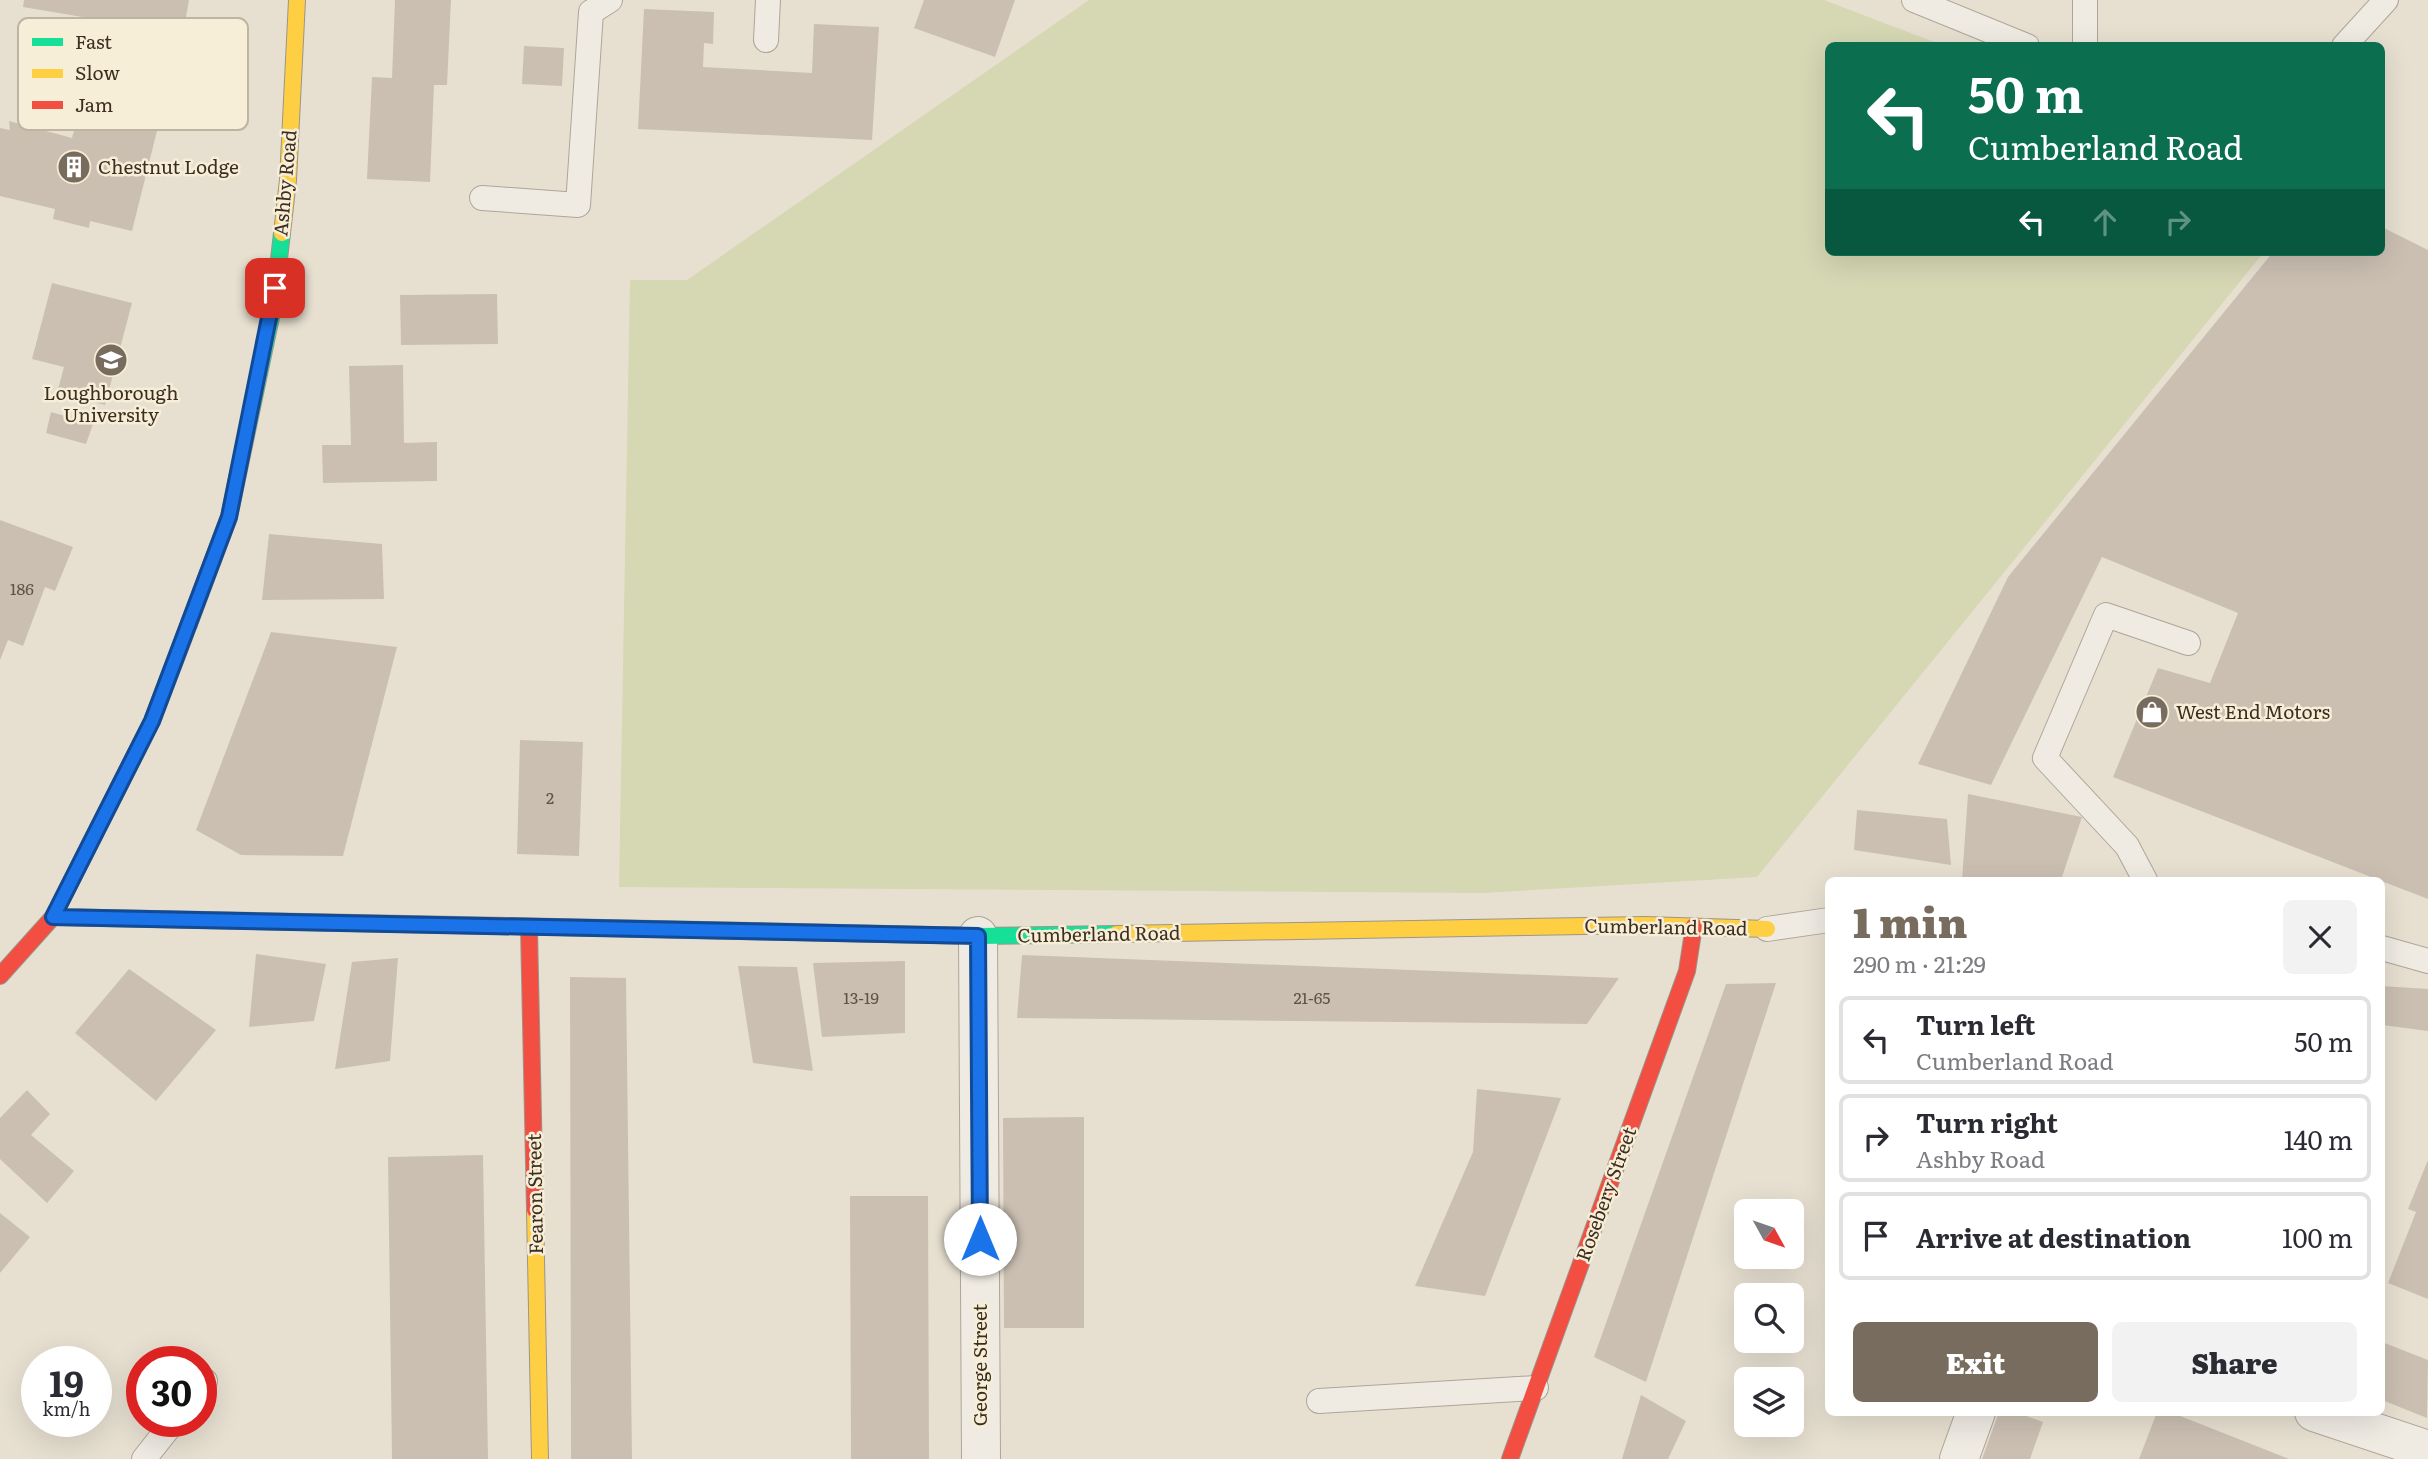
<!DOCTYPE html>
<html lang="en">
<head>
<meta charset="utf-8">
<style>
	body { margin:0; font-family:Literata,serif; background:#f2f2f3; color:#2b2b33; height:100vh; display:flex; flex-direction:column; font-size:26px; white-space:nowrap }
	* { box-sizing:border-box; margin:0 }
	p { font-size:23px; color:#7c7c81 }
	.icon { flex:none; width:38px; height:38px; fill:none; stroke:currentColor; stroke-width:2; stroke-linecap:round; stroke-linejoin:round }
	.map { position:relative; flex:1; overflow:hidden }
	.details { position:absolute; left:1825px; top:877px; width:560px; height:539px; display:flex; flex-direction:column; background:#fff; border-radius:10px; box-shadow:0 7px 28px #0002 }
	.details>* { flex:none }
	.top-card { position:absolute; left:1825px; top:42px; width:560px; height:214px; border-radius:10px; box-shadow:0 7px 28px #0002; background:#0b6e4f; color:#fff; overflow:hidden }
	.needle { width:46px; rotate:130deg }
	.controls { position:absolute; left:1734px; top:1199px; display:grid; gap:14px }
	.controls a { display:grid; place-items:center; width:70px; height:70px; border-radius:10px; background:#fff; box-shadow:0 7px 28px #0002; font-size:35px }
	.speed { position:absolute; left:21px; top:1346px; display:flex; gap:14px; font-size:35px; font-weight:700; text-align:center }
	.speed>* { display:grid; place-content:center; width:91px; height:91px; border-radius:50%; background:#fff; box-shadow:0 7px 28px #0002; line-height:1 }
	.speed small { font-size:18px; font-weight:400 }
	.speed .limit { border:10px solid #d22; background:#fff; color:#111 }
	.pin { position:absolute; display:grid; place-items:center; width:60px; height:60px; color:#fff; margin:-30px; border-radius:14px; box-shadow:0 4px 10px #0006 }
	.me { position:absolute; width:77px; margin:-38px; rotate:0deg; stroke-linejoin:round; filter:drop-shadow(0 0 5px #0008) }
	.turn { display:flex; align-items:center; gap:24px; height:147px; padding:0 28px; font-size:32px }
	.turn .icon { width:91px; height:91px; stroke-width:2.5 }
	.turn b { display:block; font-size:49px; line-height:60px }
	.lanes { display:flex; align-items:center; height:66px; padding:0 28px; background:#0003; justify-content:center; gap:35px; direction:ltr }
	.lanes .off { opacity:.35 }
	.round { display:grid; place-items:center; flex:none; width:74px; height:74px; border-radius:10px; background:#f2f2f3 }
	.overview { display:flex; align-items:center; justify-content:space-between; height:119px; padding:0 28px }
	h1 { font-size:42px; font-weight:800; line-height:52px; color:#786c5e }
	.cta { display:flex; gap:14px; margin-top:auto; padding:14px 28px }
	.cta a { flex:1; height:80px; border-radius:10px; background:#786c5e; color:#fff; font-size:28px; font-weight:800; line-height:80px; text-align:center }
	.cta a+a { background:#f2f2f3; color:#2b2b33 }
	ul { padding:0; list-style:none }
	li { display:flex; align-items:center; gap:21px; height:88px; margin:0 14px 10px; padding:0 14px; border:4px solid #e1e1e2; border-radius:10px }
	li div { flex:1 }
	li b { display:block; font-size:26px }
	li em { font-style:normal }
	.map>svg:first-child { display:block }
</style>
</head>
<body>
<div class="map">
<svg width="2428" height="1459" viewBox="0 0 2428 1459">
	<rect width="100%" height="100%" fill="#e7e0d1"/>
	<path fill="#d6d7b3" d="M1089,0H1824L1942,45L1829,46V252H2264L1757,877L1483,893L619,887L630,280H687Z"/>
	<g fill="#cbbfb2">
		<path d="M24,0H189L183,34L23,7Z"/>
		<path d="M395,0H451L447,85H434L430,182L367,179L372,77L392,78Z"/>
		<path d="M924,0H1015L995,57L914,28Z"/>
		<path d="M644,9L714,12L713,44L704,43L703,67L812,73L814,24L879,27L872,140L638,129Z"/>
		<path d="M524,46L564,48L562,86L522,84Z"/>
		<path d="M111,70L162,83L151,126L158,127L132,231L90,221L89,228L53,219L55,209L0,196V128L10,130L9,121L72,138L83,98L89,99L94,81L107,85Z"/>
		<path d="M2382,227L2428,250V899L2113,777L2158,668L2210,683L2238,613L2102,557L1991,785L1918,764L2008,577L2273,252H2382Z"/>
		<path d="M52,283L132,303L105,405L57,393L64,367L32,359Z"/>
		<path d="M497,294L498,344L401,345L400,295Z"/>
		<path d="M403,365L404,443L437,442V481L323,483L322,445H351L349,366Z"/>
		<path d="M51,412L93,424L86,444L46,433Z"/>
		<path d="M0,520L73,547L55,591L45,587L23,646L8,640L0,660Z"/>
		<path d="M269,534L382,544L384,599L262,600Z"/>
		<path d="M271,632L397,647L343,856L241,855L196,830Z"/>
		<path d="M520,740L583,742L579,856L517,854Z"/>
		<path d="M1968,794L2082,817L2061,880H1962Z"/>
		<path d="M1857,810L1947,819L1951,865L1854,850Z"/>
		<path d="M256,954L326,964L314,1021L249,1027Z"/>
		<path d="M1022,955L1619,978L1587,1024L1017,1018Z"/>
		<path d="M398,958L390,1061L335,1069L352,962Z"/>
		<path d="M905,961V1033L822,1037L813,963Z"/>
		<path d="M738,966L797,967L813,1071L753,1063Z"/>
		<path d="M129,969L216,1030L156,1101L75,1033Z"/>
		<path d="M570,977L626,978L632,1459H571Z"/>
		<path d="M1776,983L1646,1382L1594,1357L1726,984Z"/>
		<path d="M2382,986L2428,989V1031L2382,1025Z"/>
		<path d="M1477,1089L1561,1098L1485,1296L1415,1286L1473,1152Z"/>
		<path d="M27,1090L50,1114L31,1135L74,1171L47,1203L0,1159V1118Z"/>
		<path d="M1084,1117V1328H1004L1003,1118Z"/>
		<path d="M483,1155L488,1459H392L388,1157Z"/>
		<path d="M2428,1160V1299L2388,1283L2416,1212L2408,1209Z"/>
		<path d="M850,1196H928L929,1459H851Z"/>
		<path d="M0,1213L30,1237L0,1273Z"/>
		<path d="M2382,1342L2428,1360L2427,1418L2382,1400Z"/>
		<path d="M1641,1395L1686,1421L1668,1459H1622Z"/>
		<path d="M1999,1412H2015L2043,1422L2030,1459H1982Z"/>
		<path d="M2157,1412H2170L2289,1459H2139Z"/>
	</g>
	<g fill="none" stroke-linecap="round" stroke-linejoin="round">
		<defs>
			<g id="lane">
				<path d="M1914,0L2027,46"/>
				<path d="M766,40L768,0"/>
				<path d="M2085,46V0"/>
				<path d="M2344,46L2386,0"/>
				<path d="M482,198L578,205L591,12L610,0"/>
				<path d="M2145,880L2127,846L2045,758L2106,615L2188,643"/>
				<path d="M1767,929L1829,920"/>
				<path d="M2382,948L2428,961"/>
				<path d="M201,1386L205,1381"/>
				<path d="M1319,1401L1536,1388"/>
				<path d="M144,1459L174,1421"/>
			</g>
			<g id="street">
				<path d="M978,936L981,1459"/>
				<path d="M2314,1412L2428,1450"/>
				<path d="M1959,1459L1976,1412"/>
			</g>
			<g id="fast">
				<path d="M189,624L229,517L274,303L282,233"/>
				<path d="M654,929L978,936L1116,934"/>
			</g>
			<g id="slow">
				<path d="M282,233L288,180L297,0"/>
				<path d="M1116,934L1646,925L1767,929"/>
				<path d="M535,1210L540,1459"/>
			</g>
			<g id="jam">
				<path d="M53,917L654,929"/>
				<path d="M529,929L535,1210"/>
				<path d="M0,976L53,917L152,721L189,624"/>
				<path d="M1510,1459L1687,971L1694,926"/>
			</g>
		</defs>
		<use href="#lane" stroke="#ada599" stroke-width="26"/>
		<use href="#street" stroke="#ada599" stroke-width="40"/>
		<use href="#fast" stroke="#9c958a" stroke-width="18"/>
		<use href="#slow" stroke="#9c958a" stroke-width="18"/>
		<use href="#jam" stroke="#9c958a" stroke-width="18"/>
		<use href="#lane" stroke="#efebe3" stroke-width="24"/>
		<use href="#street" stroke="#efebe3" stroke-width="38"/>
		<use href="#fast" stroke="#16e098" stroke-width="16"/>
		<use href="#slow" stroke="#ffcf43" stroke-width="16"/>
		<use href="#jam" stroke="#f24e42" stroke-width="16"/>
	</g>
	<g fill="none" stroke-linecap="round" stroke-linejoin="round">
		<defs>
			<path id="route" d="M275,288L229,517L152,721L53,917L978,936L980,1239"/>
		</defs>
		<use href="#route" stroke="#114b97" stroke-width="18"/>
		<use href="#route" stroke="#1a73e8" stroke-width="12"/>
	</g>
	<defs>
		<symbol id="building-disc" viewBox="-11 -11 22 22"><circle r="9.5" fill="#786c5e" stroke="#f7eed8"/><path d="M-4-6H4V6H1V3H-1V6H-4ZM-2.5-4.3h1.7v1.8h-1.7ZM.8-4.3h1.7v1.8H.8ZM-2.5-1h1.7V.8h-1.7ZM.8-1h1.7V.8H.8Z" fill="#fff"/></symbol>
		<symbol id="university-disc" viewBox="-11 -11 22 22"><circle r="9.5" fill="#786c5e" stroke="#f7eed8"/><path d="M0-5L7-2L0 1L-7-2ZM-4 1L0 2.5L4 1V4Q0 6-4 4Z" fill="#fff"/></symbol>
		<symbol id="shop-disc" viewBox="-11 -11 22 22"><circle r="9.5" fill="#786c5e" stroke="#f7eed8"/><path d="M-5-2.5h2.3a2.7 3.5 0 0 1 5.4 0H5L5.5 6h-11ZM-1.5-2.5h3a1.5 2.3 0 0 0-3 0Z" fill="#fff"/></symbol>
	</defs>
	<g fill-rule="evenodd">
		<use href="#building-disc" x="55" y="148" width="38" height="38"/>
		<use href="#university-disc" x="92" y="341" width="38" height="38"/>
		<use href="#shop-disc" x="2133" y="693" width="38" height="38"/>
	</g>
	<g text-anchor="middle" stroke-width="5" stroke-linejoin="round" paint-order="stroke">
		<g font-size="16" fill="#605244">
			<text x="22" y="595">186</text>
			<text x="550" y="804">2</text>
			<text x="861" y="1004">13-19</text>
			<text x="1312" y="1004">21-65</text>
		</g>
		<g font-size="19" fill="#3d2e20" stroke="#f7eed8" text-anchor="start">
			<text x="98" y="174">Chestnut Lodge</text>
			<text x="111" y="400" text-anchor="middle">Loughborough<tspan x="111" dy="22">University</tspan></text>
			<text x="2176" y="719">West End Motors</text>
		</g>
		<g font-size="19" fill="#3d2e20" stroke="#f7eed8">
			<text transform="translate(285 183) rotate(-85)" y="7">Ashby Road</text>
			<text transform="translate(1666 927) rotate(1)" y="7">Cumberland Road</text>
			<text transform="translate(1099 934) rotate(-1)" y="7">Cumberland Road</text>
			<text transform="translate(535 1194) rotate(-91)" y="7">Fearon Street</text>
			<text transform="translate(1606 1194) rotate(-70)" y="7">Rosebery Street</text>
			<text transform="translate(980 1365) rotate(-90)" y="7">George Street</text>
		</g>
	</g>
	<rect x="18" y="18" width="230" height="112" rx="10" fill="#f7eed8" stroke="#bfb4a1" stroke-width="2"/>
	<rect x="32" y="38" width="31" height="8" fill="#16e098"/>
	<rect x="32" y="69" width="31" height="9" fill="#ffcf43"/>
	<rect x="32" y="101" width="31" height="8" fill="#f24e42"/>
	<g font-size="19" fill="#3d2e20">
		<text x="75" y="49">Fast</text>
		<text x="75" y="80">Slow</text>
		<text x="75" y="112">Jam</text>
	</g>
</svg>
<div class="controls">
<a><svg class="needle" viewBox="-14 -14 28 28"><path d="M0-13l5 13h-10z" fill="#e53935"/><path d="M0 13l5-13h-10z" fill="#7c7c81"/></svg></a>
<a><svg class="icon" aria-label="search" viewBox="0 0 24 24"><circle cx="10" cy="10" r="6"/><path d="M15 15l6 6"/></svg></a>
<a><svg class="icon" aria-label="layers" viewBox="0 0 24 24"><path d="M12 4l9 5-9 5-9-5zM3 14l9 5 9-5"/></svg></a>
</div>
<div class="speed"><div>19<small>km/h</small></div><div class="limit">30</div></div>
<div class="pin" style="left:275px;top:288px;background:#d93025"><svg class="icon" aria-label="arrive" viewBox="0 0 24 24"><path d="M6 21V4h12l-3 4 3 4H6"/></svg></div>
<svg class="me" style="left:980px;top:1239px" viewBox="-20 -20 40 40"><circle r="19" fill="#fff"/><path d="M0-13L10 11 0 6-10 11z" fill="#1a73e8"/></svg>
<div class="top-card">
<div class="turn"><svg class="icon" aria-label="left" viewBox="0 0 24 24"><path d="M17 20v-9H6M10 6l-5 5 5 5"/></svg><div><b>50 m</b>Cumberland Road</div></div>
<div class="lanes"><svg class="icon" aria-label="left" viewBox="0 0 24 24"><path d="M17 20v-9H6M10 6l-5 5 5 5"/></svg><svg class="icon off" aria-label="ahead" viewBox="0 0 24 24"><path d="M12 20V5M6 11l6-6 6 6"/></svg><svg class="icon off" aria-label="right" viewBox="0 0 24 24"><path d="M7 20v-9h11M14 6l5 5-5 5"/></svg></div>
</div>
<section class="details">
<div class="overview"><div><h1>1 min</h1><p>290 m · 21:29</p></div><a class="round"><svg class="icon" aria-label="close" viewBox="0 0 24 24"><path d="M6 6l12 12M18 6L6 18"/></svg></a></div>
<ul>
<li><svg class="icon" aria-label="left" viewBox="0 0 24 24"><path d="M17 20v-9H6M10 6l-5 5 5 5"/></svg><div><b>Turn left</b><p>Cumberland Road</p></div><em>50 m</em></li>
<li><svg class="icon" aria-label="right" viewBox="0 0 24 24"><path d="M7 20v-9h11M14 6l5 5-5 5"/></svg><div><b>Turn right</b><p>Ashby Road</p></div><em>140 m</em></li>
<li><svg class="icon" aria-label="arrive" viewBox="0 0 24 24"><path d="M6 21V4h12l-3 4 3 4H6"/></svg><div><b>Arrive at destination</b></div><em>100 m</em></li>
</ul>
<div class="cta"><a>Exit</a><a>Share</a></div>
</section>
</div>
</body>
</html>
